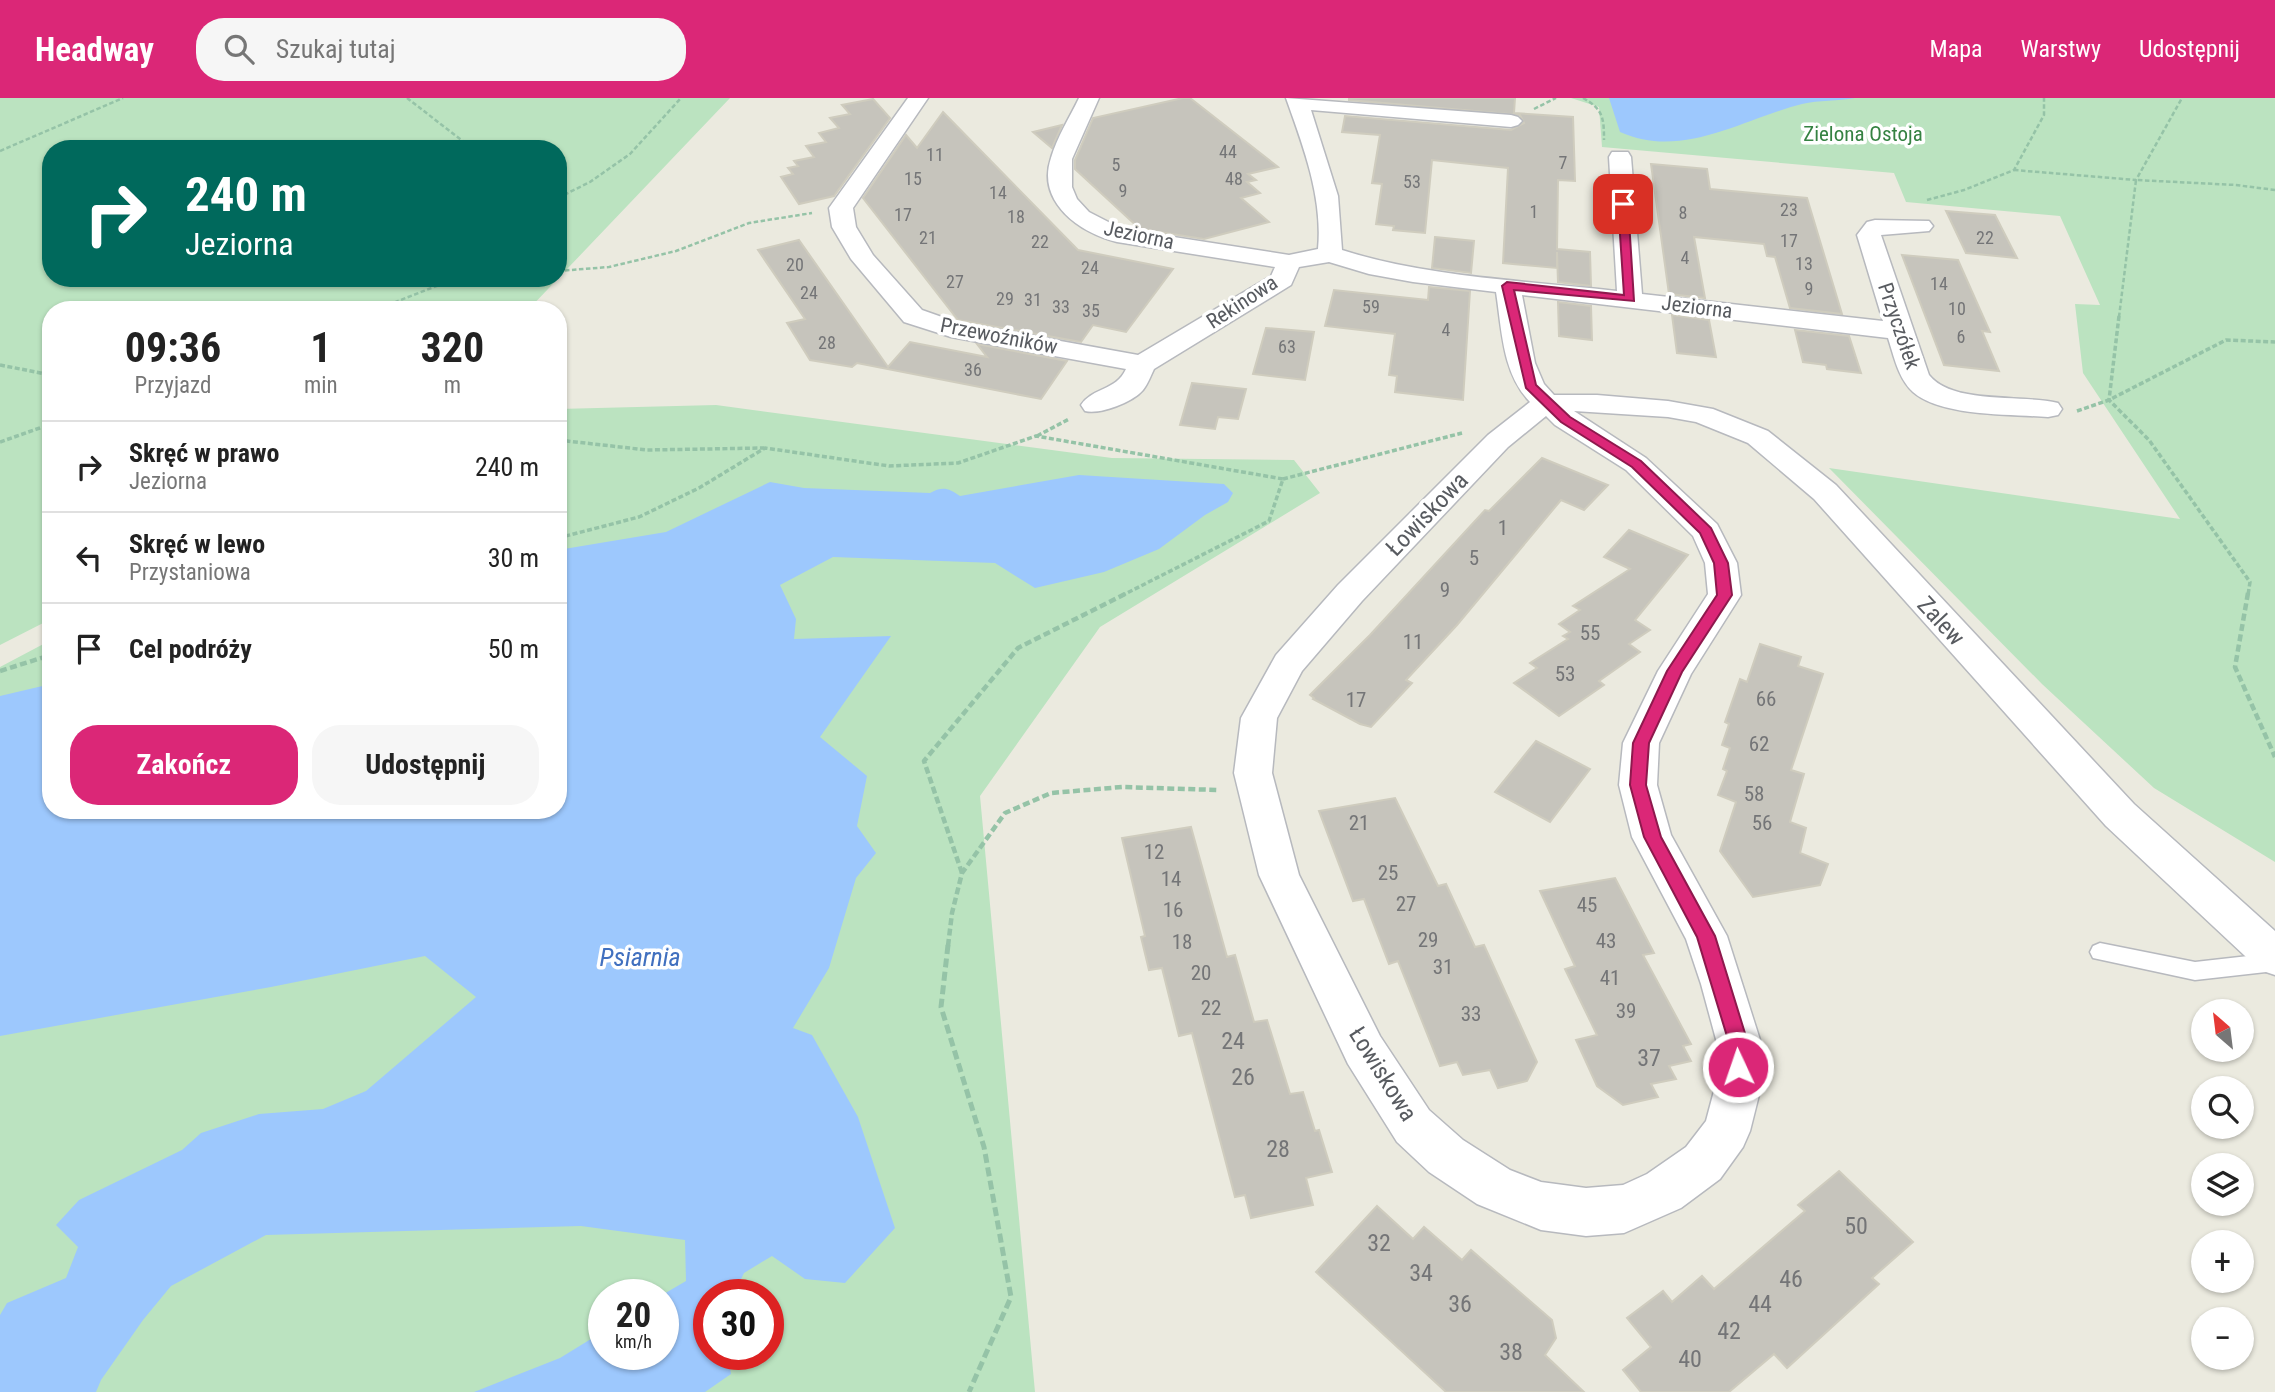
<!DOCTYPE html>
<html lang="pl">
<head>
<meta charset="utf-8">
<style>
	body { margin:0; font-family:"Roboto Condensed",sans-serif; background:#f6f6f6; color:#222; height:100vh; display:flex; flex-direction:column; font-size:26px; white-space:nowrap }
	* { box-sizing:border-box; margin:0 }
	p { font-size:23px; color:#767676 }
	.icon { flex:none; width:38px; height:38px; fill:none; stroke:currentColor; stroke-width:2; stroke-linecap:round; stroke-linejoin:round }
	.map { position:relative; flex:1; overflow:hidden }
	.details { position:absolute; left:42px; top:203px; width:525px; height:518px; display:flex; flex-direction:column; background:#fff; border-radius:28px; box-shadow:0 2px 5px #0004 }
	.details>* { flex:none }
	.hud { position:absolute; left:42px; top:42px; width:525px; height:147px; border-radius:28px; box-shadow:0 2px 5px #0004; background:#00695c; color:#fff; overflow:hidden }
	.needle { width:46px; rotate:332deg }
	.buttons { position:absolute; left:2191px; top:901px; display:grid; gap:14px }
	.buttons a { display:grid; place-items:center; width:63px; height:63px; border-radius:50%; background:#fff; box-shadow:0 2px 5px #0004; font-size:35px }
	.speed { position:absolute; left:588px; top:1181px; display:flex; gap:14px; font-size:35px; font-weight:700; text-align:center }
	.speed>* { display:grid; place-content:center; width:91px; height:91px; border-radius:50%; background:#fff; box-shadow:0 2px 5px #0004; line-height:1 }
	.speed small { font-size:18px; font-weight:400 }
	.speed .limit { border:10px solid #d22; background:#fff; color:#111 }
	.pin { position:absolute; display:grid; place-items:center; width:60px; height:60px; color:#fff; margin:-30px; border-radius:14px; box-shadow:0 4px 10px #0006 }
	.me { position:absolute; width:77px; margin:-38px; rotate:357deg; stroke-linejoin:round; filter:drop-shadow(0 0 5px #0008) }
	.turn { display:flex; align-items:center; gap:24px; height:147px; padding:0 28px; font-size:32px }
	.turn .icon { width:91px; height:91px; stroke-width:2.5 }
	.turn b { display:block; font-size:49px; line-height:60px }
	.eta { display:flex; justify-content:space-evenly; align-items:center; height:119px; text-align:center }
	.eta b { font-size:42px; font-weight:700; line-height:49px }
	.cta { display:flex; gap:14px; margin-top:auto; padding:14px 28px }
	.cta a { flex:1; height:80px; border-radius:28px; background:#db2777; color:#fff; font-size:28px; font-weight:700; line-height:80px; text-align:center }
	.cta a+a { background:#f6f6f6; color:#222 }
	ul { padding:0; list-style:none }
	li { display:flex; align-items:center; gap:21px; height:91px; padding:0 28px; border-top:2px solid #e0e0e0 }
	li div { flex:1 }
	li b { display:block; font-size:26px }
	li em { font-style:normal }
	header { display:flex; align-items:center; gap:42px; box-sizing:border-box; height:98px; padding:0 35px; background:#db2777; color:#fff }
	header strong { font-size:33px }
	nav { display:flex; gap:38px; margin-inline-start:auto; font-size:24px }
	.search { width:490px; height:63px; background:#f6f6f6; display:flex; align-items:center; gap:18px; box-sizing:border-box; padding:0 24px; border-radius:28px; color:#767676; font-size:26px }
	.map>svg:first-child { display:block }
</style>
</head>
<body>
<header>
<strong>Headway</strong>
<div class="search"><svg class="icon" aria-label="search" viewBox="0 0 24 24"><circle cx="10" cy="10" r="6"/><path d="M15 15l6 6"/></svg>Szukaj tutaj</div>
<nav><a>Mapa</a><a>Warstwy</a><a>Udostępnij</a></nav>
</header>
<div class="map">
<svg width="2275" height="1294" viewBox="0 0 2275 1294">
	<rect width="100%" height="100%" fill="#ebeadf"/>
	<g fill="#bbe3c0" fill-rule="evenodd">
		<path d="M0,0H730L528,212H51V521L0,547ZM51,51H558V180H51Z"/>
		<path d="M1571,0H2275V764L2154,690L2042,586L1829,370L2180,421L2083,275L2075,206L2100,207L2060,118L1906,104L1894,75L1602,49L1599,9Z"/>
		<path d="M716,307L1112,360L1294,362L1320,395L1100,529L980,698L1035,1294H0V569L51,542V712H558V311ZM604,1197H663V1256H604ZM709,1197H768V1256H709Z"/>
	</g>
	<g fill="#9dc8fd">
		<path d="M1609,0H1855C1838,3 1819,2 1802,6C1742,21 1682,62 1620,34Z"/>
		<path d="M1079,377L1224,386L1233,395L1228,404L1205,417L1159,451L1104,474L1035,490L995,465L833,459L780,487L796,521L794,541L891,538L820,639L867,678L857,728L876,755L856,780L829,870L793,930L812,937L858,1019L895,1130L845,1185L805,1181L772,1158L744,1175L733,1197H709V1256L728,1257L731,1276L705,1294H474L560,1260L604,1233V1256H663L662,1197L686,1183L685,1142L581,1128L266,1137L171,1188L143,1222L101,1282L96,1294H0V1217L7,1205L66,1180L78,1149L56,1127L79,1102L182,1052L201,1035L259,1016L323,1011L366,993L476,899L425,858L271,889L0,938V598L51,586V712H558V452L666,434L770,384L804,390L930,395C942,388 949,390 960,398Z"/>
	</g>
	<g fill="#c6c4bc" stroke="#cfccbe" stroke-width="2">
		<path d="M1183,0H1190L1278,69L1248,76L1256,82L1247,84L1260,95L1241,100L1269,124L1204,141L1140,131L1075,71V62L1093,20Z"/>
		<path d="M1349,0H1515L1514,15L1573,19L1575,83L1558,82L1557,151L1590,154L1591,188L1558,184L1557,154V170L1503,165L1508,70L1432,62L1425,135L1393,132L1394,128L1376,126L1382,86L1372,85L1380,37L1342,34L1345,18L1511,32L1524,25L1520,17L1349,2Z"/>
		<path d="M873,1L890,20L834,98L799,106L781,79L793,76L788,70L798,68L794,63L814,59L806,48L826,44L819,35L839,30L830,20L850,16L842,7Z"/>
		<path d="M943,14L1078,152L1173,171L1126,234L1093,227L1081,244L958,222L863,100L906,37L917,50Z"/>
		<path d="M1062,27L1052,50L1033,34Z"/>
		<path d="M1651,66L1707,71L1710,91L1807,100L1842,216L1790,210L1775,159L1767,158L1764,146L1694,139L1705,200L1669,196Z"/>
		<path d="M1946,113L1995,117L2017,160L1966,155Z"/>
		<path d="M1435,139L1474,143L1471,175L1432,170Z"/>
		<path d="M799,142L888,269L910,244L987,259L977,246L1067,263L1041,301L857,265L852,269L810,262L787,225L805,221L758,152Z"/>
		<path d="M1902,157L1958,162L1990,234L1982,233L1999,273L1944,267Z"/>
		<path d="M1429,189L1470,193L1463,302L1395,294L1397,278L1389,277L1395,236L1325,228L1334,192L1428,202Z"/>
		<path d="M1558,204L1591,208L1592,242L1559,238Z"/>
		<path d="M1672,217L1709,222L1716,259L1677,255Z"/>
		<path d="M1266,230L1314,234L1305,282L1253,276Z"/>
		<path d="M1795,232L1849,238L1861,275L1827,271L1826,267L1803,264Z"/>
		<path d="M1192,285L1246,291L1238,321L1218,319L1215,331L1180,327Z"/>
		<path d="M1542,360L1608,387L1584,412L1561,402L1457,527L1406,582L1412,585L1371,629L1360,626L1313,601L1314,600L1310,597L1370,537L1485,412L1489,413Z"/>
		<path d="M1629,432L1688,457L1635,522L1650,532L1629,546L1640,554L1599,583L1604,587L1559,618L1514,585L1537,570L1530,565L1568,541L1563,538L1570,534L1559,526L1580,512L1573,508L1630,471L1604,459Z"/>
		<path d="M1760,546L1801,559L1798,568L1823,576L1791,672L1804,676L1790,724L1806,730L1800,755L1828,766L1820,787L1753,799L1720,753L1736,704L1718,697L1727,673L1723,671L1730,650L1722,647L1729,626L1725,624L1740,581L1747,584Z"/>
		<path d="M1536,643L1590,671L1550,724L1495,694Z"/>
		<path d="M1395,700L1438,788L1446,786L1475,849L1484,847L1537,964L1527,983L1498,990L1490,972L1463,977L1457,964L1440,968L1398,863L1389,866L1364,801L1353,803L1319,713Z"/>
		<path d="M1191,729L1227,859L1235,857L1254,924L1267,922L1290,996L1303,994L1315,1033L1319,1032L1332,1074L1306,1080L1313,1107L1251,1120L1245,1097L1235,1099L1192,935L1179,938L1162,870L1149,872L1141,839L1145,838L1122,740Z"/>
		<path d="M1615,780L1654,855L1643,857L1691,946L1683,948L1691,963L1669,968L1676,981L1651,986L1658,999L1623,1007L1597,988L1576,942L1597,937L1565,871L1575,868L1540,793Z"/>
		<path d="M1839,1073L1913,1144L1872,1180L1879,1186L1787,1270L1774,1256L1729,1294H1641L1623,1272L1651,1249L1627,1220L1663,1193L1672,1204L1702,1178L1714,1191L1805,1113L1798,1107Z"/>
		<path d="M1377,1108L1413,1141L1424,1129L1462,1162L1471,1152L1552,1222L1556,1240L1545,1257L1584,1294H1446L1316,1174Z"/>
	</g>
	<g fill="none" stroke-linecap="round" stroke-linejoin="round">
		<defs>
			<path id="service" d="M2100,845L2195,864L2275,855V873L2195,882L2093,860L2090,854L2093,848Z"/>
			<path id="minor" d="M908,0H928L853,110L856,129L873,157L922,212L956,224L1138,257L1271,178L1275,169L1117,144C1080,135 1036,104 1051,60C1057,39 1070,19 1079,0H1099L1072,61V89L1077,101L1089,114L1122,131L1289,157L1318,151C1323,99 1303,48 1286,0L1511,17L1518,19L1522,23L1518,27L1511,29L1311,12L1338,98L1342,152C1425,179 1529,183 1617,193L1609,59L1612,54H1628L1631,59L1642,196L1883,223L1857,137L1867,124L1875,122L1929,123L1933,128L1929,133L1881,137L1929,277C1953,307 2022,296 2058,305L2062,311L2058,317L2048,319C2012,316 1941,319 1913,294C1898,280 1894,258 1888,240L1522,197L1535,265L1544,286L1554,297H1597L1668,303L1713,311L1768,333L1836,387L2134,706L2275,833V877L2260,872L2106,728L1814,401L1748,345L1696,324L1668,319L1574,313L1646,360L1717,426L1737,465L1741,497L1691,576L1659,645L1657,687L1671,737L1727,838L1761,945L1760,993L1750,1033L1743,1049L1720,1081L1681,1110L1624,1135L1586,1138L1541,1132L1477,1106L1429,1074L1397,1044L1348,966L1259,777L1234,675L1241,620L1276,557L1338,487L1488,337L1530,304C1502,275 1502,232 1496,194L1413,184L1369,176L1329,164L1299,169L1291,187L1154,271C1151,277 1148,286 1143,292C1133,304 1100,317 1085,313L1081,307C1093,289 1116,293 1126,271L951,239L904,224L851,161L832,129L829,110ZM1546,318L1555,327L1626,372L1693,438L1705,465L1708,496L1658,573L1623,645L1619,687L1632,739L1686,841L1701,886L1717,945L1714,993L1706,1023L1686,1049L1647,1076L1623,1087L1586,1090L1541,1084L1510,1072L1463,1042L1429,1012L1380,938L1299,777L1272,675L1277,620L1302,573L1362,503L1508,349Z"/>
		</defs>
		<use href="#service" stroke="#b7b9be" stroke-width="3"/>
		<use href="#minor" stroke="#b7b9be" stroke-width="3"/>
		<g stroke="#95c3a7" stroke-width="2.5" stroke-dasharray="4.5 2.5" stroke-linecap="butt">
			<path d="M407,0L473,51"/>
			<path d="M1583,0C1603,11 1604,20 1604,42"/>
			<path d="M1534,11L1556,0"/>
			<path d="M0,53L123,0"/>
			<path d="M2014,72L2136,82L2182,0"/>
			<path d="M558,100L590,84L630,56L681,0"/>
			<path d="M1927,102L1964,92L2014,72L2044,17V0"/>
			<path d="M558,173L609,169L676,153L749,125L812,115"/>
			<path d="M375,212L457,180"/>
			<path d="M2119,219L2136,82L2236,87L2275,92"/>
		</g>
		<g stroke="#95c3a7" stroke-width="3.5" stroke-dasharray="5 2.5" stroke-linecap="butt">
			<path d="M2119,218L2109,302L2149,342L2250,484L2248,497"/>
			<path d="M0,267L51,277"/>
			<path d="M2077,313L2109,302L2226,242L2275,244"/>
			<path d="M1037,338L1069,321"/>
			<path d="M558,342L647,352L764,350"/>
			<path d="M0,344L51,326"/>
			<path d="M1283,381L1462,335"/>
			<path d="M558,440L639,419L699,390L765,350L889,368L958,365L1036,338L1283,381L1269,423L1123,497"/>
		</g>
		<g stroke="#95c3a7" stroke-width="4.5" stroke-dasharray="7 3.5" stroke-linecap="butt">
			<path d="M2248,495L2235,569L2275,659"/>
			<path d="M0,573L51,557"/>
			<path d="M962,775L924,663L1018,550L1127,495"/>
			<path d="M948,848L952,815L962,775L1005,715L1051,695L1122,689L1218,692"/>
		</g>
		<path stroke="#95c3a7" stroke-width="5" stroke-dasharray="9 4.5" stroke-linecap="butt" d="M948,847L941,909L984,1049L1011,1199L969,1294"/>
		<use href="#service" fill="#fff" fill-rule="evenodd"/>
		<use href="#minor" fill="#fff" fill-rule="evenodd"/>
	</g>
	<path fill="#db2777" stroke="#8e194d" stroke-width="2" d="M1623,103L1628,106L1634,203L1514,192L1536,287L1570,319L1641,363L1711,430L1728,465L1732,497L1682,574L1649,645L1646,687L1661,739L1715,838L1748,945L1745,975L1738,978L1731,975L1728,969L1729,945L1697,839L1644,739L1630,687L1633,645L1667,573L1717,497L1714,465L1700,435L1632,369L1561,324L1526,290L1502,188L1507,184L1624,197L1618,106Z"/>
	<g text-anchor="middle" stroke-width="7" stroke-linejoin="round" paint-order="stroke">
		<g font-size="18" fill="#747577">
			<text x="1228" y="60">44</text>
			<text x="935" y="63">11</text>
			<text x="1563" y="71">7</text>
			<text x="1116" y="73">5</text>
			<text x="913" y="87">15</text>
			<text x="1234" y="87">48</text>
			<text x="1412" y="90">53</text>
			<text x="1123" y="99">9</text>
			<text x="998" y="101">14</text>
			<text x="1789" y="118">23</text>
			<text x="1534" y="120">1</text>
			<text x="1683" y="121">8</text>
			<text x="903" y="123">17</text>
			<text x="1016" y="125">18</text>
			<text x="928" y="146">21</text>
			<text x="1985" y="146">22</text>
			<text x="1789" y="149">17</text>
			<text x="1040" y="150">22</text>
			<text x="1685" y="166">4</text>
			<text x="1804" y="172">13</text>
			<text x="795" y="173">20</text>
			<text x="1090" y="176">24</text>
			<text x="955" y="190">27</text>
			<text x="1939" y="192">14</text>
			<text x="1809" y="197">9</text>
			<text x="809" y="201">24</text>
			<text x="1005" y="207">29</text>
			<text x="1033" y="208">31</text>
			<text x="1061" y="215">33</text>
			<text x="1371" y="215">59</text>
			<text x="1957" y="217">10</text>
			<text x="1091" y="219">35</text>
			<text x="1446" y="238">4</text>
			<text x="1961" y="245">6</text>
			<text x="827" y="251">28</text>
			<text x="1287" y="255">63</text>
			<text x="973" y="278">36</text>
		</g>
		<g font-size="21" fill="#358242" stroke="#fff">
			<text x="1863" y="43">Zielona Ostoja</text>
		</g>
		<g font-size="21" fill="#585b60" stroke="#fff">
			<text transform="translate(1139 137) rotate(12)" y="7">Jeziorna</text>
			<text transform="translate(1242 204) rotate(-33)" y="7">Rekinowa</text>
			<text transform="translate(1697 209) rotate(7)" y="7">Jeziorna</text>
			<text transform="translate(1899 228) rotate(71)" y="7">Przyczółek</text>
			<text transform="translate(999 238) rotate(11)" y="7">Przewoźników</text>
		</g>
		<g font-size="21" fill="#747577">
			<text x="1503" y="437">1</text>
			<text x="1474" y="467">5</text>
			<text x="1445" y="499">9</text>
			<text x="1590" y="542">55</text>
			<text x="1413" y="551">11</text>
			<text x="1565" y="583">53</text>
			<text x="1766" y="608">66</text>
			<text x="1356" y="609">17</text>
			<text x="1759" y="653">62</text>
			<text x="1754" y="703">58</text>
			<text x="1359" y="732">21</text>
			<text x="1762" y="732">56</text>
			<text x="1154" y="761">12</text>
			<text x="1388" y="782">25</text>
			<text x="1171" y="788">14</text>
			<text x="1406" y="813">27</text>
			<text x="1587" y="814">45</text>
			<text x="1173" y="819">16</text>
			<text x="1428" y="849">29</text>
			<text x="1606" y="850">43</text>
			<text x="1182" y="851">18</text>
			<text x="1443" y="876">31</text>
			<text x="1201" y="882">20</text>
			<text x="1610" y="887">41</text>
			<text x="1211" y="917">22</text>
			<text x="1626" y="920">39</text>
			<text x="1471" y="923">33</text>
		</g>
		<g font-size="24" fill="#585b60" stroke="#fff">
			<text transform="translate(1427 416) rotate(-46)" y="8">Łowiskowa</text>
			<text transform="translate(1941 523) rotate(47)" y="8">Zalew</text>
			<text transform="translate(1383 976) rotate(58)" y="8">Łowiskowa</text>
		</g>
		<g font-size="24" fill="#747577">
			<text x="1233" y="951">24</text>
			<text x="1649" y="968">37</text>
			<text x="1243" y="987">26</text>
			<text x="1278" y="1059">28</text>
			<text x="1856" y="1136">50</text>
			<text x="1379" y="1153">32</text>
			<text x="1421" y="1183">34</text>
			<text x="1791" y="1189">46</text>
			<text x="1460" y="1214">36</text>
			<text x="1760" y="1214">44</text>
			<text x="1729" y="1241">42</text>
			<text x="1511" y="1262">38</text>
			<text x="1690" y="1269">40</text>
		</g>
		<g font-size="26" font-style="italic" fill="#4170bf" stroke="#fff">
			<text x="640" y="868">Psiarnia</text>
		</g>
	</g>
</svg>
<div class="buttons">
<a><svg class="needle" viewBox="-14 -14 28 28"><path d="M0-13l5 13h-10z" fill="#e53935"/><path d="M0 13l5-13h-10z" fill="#767676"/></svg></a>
<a><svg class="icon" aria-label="search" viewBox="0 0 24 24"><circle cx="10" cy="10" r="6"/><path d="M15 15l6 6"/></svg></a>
<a><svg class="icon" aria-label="layers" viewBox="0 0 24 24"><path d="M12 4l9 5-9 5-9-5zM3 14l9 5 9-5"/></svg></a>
<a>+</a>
<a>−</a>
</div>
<div class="speed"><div>20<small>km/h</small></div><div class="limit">30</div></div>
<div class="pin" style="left:1623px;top:106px;background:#d93025"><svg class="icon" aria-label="arrive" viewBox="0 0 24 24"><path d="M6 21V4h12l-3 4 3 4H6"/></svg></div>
<svg class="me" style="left:1738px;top:969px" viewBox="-20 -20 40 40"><circle r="17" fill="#db2777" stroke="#fff" stroke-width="3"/><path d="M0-11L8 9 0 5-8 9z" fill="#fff"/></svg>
<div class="hud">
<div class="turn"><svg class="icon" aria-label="right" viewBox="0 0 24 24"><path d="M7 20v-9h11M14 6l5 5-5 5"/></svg><div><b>240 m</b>Jeziorna</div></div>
</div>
<section class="details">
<div class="eta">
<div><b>09:36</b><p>Przyjazd</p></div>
<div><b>1</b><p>min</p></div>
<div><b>320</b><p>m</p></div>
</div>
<ul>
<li><svg class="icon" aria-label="right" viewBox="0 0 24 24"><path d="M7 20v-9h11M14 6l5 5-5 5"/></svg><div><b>Skręć w prawo</b><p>Jeziorna</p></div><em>240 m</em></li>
<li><svg class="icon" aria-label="left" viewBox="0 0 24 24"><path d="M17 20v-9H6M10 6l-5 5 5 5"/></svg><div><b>Skręć w lewo</b><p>Przystaniowa</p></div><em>30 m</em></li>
<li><svg class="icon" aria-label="arrive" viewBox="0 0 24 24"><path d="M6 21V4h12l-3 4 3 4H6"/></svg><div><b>Cel podróży</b></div><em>50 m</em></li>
</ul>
<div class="cta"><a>Zakończ</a><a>Udostępnij</a></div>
</section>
</div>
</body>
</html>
